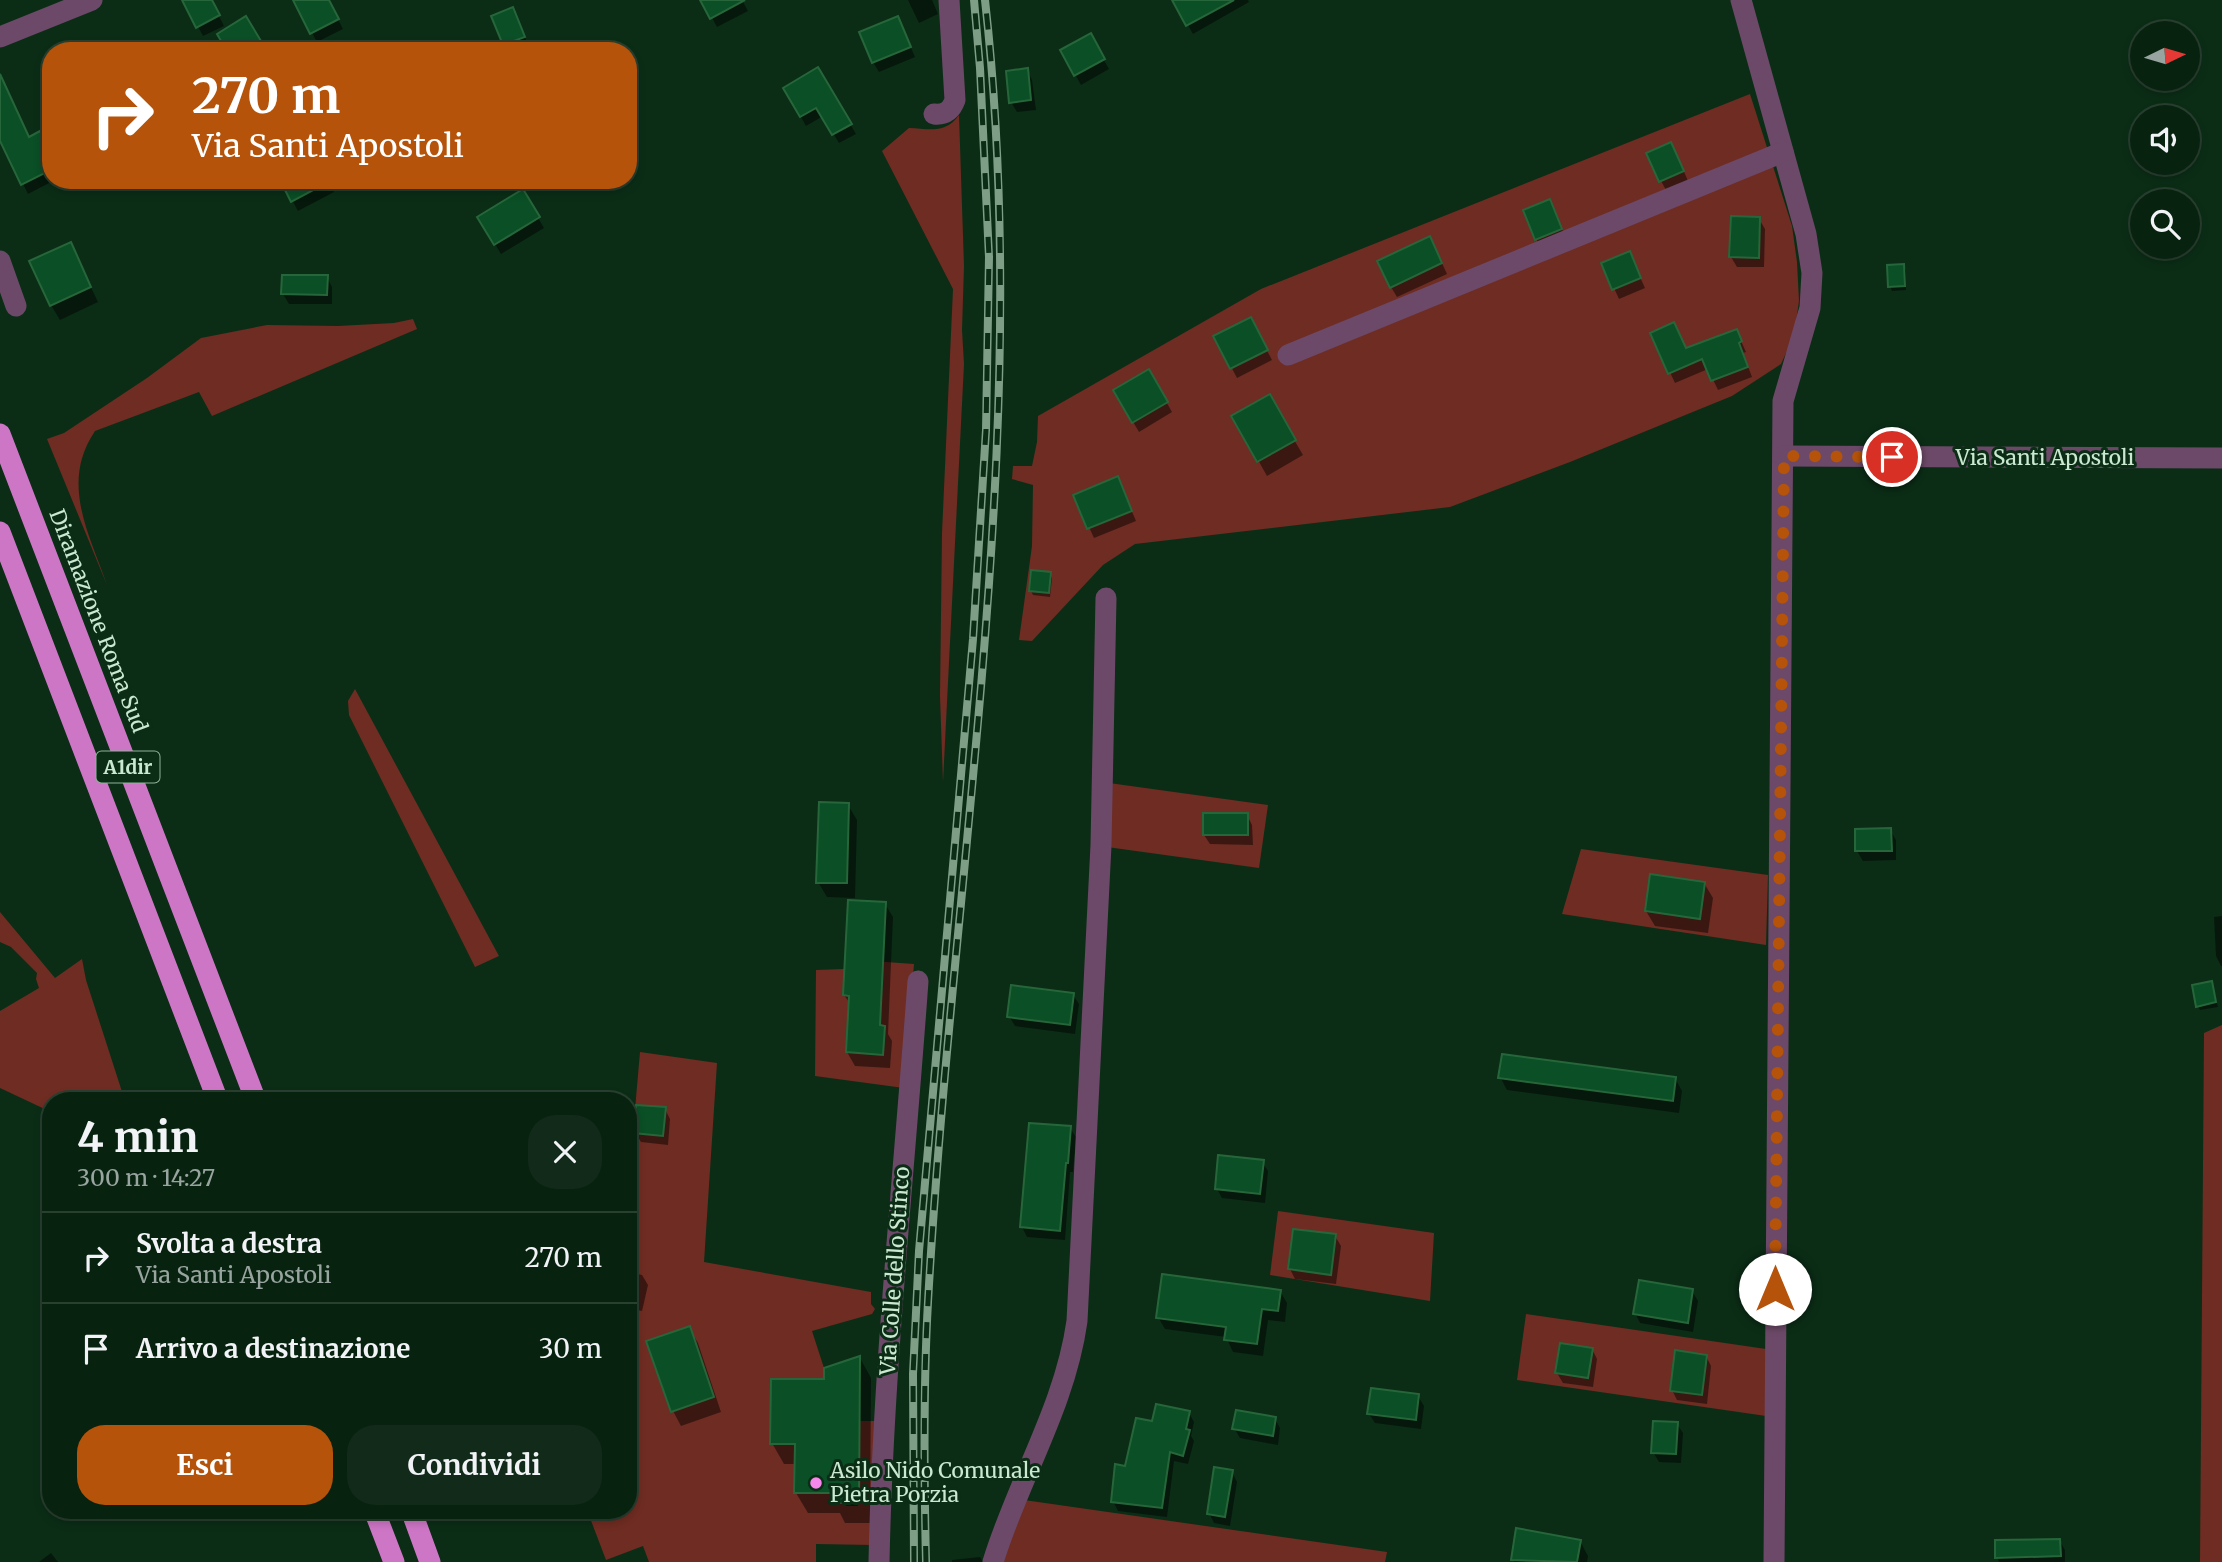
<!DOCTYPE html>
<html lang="it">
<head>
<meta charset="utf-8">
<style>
	body { margin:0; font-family:Merriweather,serif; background:#112a19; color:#f1f3f6; height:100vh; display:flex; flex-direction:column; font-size:26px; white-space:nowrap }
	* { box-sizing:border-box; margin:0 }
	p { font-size:23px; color:#98a49f }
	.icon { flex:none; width:38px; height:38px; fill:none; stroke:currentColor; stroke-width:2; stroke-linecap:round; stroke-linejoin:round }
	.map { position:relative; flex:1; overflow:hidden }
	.panel { position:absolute; left:42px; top:1092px; width:595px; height:427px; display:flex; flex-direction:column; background:#082210; border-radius:28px; box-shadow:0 4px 10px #0003,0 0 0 2px #293f30 }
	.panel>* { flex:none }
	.top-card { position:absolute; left:42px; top:42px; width:595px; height:147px; border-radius:28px; box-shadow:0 4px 10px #0003,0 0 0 2px #293f30; background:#b45309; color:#fff; overflow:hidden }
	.needle { width:46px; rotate:85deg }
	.tools { position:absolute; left:2130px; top:21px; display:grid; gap:14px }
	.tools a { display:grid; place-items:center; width:70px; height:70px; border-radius:50%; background:#082210; box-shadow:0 4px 10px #0003,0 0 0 2px #293f30; font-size:35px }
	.pin { position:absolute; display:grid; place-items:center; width:60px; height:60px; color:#fff; margin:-30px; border:4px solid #fff; border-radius:50%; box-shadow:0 2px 7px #0007 }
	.me { position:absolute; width:77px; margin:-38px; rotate:0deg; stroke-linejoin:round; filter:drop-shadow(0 0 5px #0008) }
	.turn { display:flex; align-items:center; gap:24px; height:147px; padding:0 35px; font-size:32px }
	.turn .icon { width:91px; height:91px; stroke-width:2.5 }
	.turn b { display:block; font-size:49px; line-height:60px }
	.round { display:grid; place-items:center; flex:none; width:74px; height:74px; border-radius:28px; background:#112a19 }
	.overview { display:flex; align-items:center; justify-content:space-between; height:119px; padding:0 35px }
	h1 { font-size:42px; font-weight:700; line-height:52px }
	.cta { display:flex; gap:14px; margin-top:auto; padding:14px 35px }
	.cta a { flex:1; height:80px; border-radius:28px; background:#b45309; color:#fff; font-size:28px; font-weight:700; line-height:80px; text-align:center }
	.cta a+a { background:#112a19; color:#f1f3f6 }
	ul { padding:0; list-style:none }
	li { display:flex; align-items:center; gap:21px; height:91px; padding:0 35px; border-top:2px solid #293f30 }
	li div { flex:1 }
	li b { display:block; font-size:26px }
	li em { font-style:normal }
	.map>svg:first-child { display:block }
</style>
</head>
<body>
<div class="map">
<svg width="2222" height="1562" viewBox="0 0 2222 1562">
	<rect width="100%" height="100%" fill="#0b2d16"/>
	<g fill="#6f2c22" fill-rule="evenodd">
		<path d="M1750,94L1792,226L1797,262L1799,301L1794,336L1781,364L1732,396L1570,462L1450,507L1135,544L1103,565L1032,641L1019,640L1032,546L1033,485L1012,479L1013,466H1032L1037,442L1038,416L1261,289ZM1671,142L1684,171L1660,181L1646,153ZM1550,199L1562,229L1535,239L1523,210ZM1731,217L1760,218L1759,258L1730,257ZM1430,236L1442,263L1390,288L1377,261ZM1630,251L1641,278L1613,290L1601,263ZM1250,317L1267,350L1230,369L1213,336ZM1674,322L1693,363L1668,374L1650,333ZM1697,344L1748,367L1711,381ZM1149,369L1168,402L1132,423L1113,390ZM1118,476L1132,511L1087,529L1073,495Z"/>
		<path d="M959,115L964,266L962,330L964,364L943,782L940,696L942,533L953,289L882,151L909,128C929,129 946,134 959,115Z"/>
		<path d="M413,319L417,329L212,416L199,392L95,431C60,483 89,533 107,585L47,439L64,433L147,378L201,338L267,325L338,326L394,323Z"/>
		<path d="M355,689L499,956L475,967L349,715L348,701Z"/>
		<path d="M1109,783L1268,805L1259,868L1107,847ZM1248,813V835H1203V813Z"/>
		<path d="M1581,849L1768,875L1766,945L1562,914ZM1650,874L1705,882L1700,918L1645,911Z"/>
		<path d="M0,912L55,978L82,959L86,980L125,1101H51V1112L0,1088V1011L39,988L36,979L37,973L11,947L0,942Z"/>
		<path d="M844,959L914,964L904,1088L815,1076L816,970L844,969Z"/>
		<path d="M2222,1025V1562H2200L2204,1033Z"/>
		<path d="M640,1052L717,1063L704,1262L871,1292V1304L875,1309L872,1314L812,1331L824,1368V1379H771L770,1443L808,1444L794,1493H832V1503H846V1506H858L860,1421H875L873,1545L816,1544V1562H649L643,1546L606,1560L587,1510H628V1190Z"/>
		<path d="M1278,1211L1434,1233L1430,1301L1270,1275ZM1293,1229L1336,1234L1331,1275L1288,1269Z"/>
		<path d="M1526,1314L1766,1349V1416L1517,1380ZM1560,1343L1592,1348L1588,1378L1556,1373ZM1675,1350L1707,1355L1701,1395L1670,1391Z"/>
		<path d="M1024,1500L1387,1552L1385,1562H1001Z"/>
	</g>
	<g fill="#0007">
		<path d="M184,0H211L224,26L203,36Z"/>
		<path d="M294,0H328L343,29L317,42Z"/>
		<path d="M715,0H742L748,11L717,27L705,5Z"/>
		<path d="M908,0H932L938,14L919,23Z"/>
		<path d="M1174,0H1248L1249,2L1193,34Z"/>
		<path d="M493,17L517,19L529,47L518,51H508Z"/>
		<path d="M898,18L915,57L879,72L873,62Z"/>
		<path d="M1090,36L1109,69L1081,85L1062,51Z"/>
		<path d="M818,70L856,134L839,143L823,116L806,126L785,89Z"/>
		<path d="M1027,70L1032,80L1036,110L1017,112L1011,102Z"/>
		<path d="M0,82L29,139L51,157V180H55L28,194L0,137Z"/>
		<path d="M1676,153L1688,181L1666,190L1661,181Z"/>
		<path d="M281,180H328L334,192L298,211Z"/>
		<path d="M523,192L544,228L501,254L479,218Z"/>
		<path d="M1555,211L1566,239L1542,248L1536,239Z"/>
		<path d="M1759,219L1765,229L1764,267H1737L1731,257Z"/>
		<path d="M70,244L98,302L60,320L51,305Z"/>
		<path d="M1435,248L1447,274L1397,297L1391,287Z"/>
		<path d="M1629,253L1645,288L1619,299L1603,264Z"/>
		<path d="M1903,266L1906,270V290L1892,291L1890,286Z"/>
		<path d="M327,277L332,287V304H289L283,294Z"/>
		<path d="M1255,328L1272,360L1237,378L1215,336Z"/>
		<path d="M1652,334L1686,350L1741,341L1746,352L1743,353L1752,377L1718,390L1708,369L1675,383Z"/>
		<path d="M1149,371L1172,412L1139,432L1115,391Z"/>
		<path d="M1269,397L1303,455L1267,476L1234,417Z"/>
		<path d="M1122,488L1136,521L1094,538L1075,496Z"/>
		<path d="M1050,574L1052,578L1050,597L1033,595L1031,591Z"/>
		<path d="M848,805L857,820L855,898L827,897L818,882Z"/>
		<path d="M1247,815L1252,825L1253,845L1210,844L1204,835Z"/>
		<path d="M1890,830L1896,840V860L1863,861L1857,851Z"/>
		<path d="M1704,883L1713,898L1708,933L1655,926L1646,911Z"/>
		<path d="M885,904L893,917L888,1034L892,1041L890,1068L855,1066L847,1052L851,1005L844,995Z"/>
		<path d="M2222,916V966H2221L2216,956L2214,917Z"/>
		<path d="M2211,983L2218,1007L2200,1010L2198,1006Z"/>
		<path d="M1073,995L1079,1004L1075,1034L1015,1026L1009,1016Z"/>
		<path d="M1500,1077L1675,1078L1682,1091L1679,1113L1507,1090Z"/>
		<path d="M665,1109L670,1119L668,1145L641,1142L635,1132Z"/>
		<path d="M1070,1128L1076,1137L1073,1172H1070L1065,1240L1027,1237L1022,1227Z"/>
		<path d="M1262,1162L1268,1171L1265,1203L1222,1198L1217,1189Z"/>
		<path d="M1335,1236L1341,1246L1336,1284L1295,1279L1290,1269Z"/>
		<path d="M628,1272L642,1275L648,1285L642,1311L628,1308Z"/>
		<path d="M1280,1291L1287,1303L1285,1322L1268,1320L1263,1356L1233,1352L1226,1337L1165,1329L1158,1317Z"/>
		<path d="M1692,1291L1698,1301L1693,1332L1640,1323L1635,1313Z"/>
		<path d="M689,1328L698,1343L721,1412L681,1426L673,1411L649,1342Z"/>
		<path d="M1592,1349L1597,1359L1593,1387L1563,1383L1557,1373Z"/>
		<path d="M1706,1356L1711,1366L1707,1404L1677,1400L1672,1390Z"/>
		<path d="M860,1358L871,1378L870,1523H845L840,1513H808L796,1493L797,1464H784L772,1443L826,1381Z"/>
		<path d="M1418,1396L1424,1406L1421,1429L1375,1423L1369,1414Z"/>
		<path d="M1189,1413L1194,1422L1191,1436L1194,1441L1188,1464L1174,1461L1167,1517L1118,1511L1113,1501L1127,1468Z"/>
		<path d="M1275,1419L1280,1428L1278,1445L1240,1438L1234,1428Z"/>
		<path d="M1677,1424L1683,1433L1681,1463L1659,1462L1653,1452Z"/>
		<path d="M1232,1472L1237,1482L1230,1526L1214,1523L1209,1513Z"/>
		<path d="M2059,1540L2065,1550V1562H1999L1997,1557Z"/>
		<path d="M1580,1541L1588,1556L1587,1562H1514L1513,1560Z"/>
		<path d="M51,1553L58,1562H39Z"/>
		<path d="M980,1557L983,1562H952V1560Z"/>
	</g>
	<g fill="#0a4f25" stroke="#27663a" stroke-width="2">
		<path d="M182,0H212L220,15L196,28Z"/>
		<path d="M293,0H329L339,19L310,34Z"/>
		<path d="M700,0H745L710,19Z"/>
		<path d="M1172,0H1234L1186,26Z"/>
		<path d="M513,7L525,37L503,45L491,16Z"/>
		<path d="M246,16L267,51H227L217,34Z"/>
		<path d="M898,16L911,47L872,63L859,32Z"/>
		<path d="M1091,33L1105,59L1074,76L1060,50Z"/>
		<path d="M818,67L852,124L832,135L816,108L800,117L783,88Z"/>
		<path d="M1028,68L1031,100L1009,103L1006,71Z"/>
		<path d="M0,74L29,137L40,131L51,155V170L21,185L0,141Z"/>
		<path d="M1671,142L1684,171L1659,182L1646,153Z"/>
		<path d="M280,180H332L291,202Z"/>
		<path d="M523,189L540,217L494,245L477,217Z"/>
		<path d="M1550,199L1562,229L1535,240L1523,210Z"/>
		<path d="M1731,216L1760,217L1759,258L1729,257Z"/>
		<path d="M1430,236L1442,263L1390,288L1377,261Z"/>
		<path d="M71,242L91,287L50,306L29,261Z"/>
		<path d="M1630,251L1641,278L1612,290L1601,263Z"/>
		<path d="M1904,264L1905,286L1888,287L1887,265Z"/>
		<path d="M282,275H328L327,295L281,294Z"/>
		<path d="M1251,317L1268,350L1230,369L1213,336Z"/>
		<path d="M1674,322L1686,348L1737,329L1742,341L1739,343L1748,367L1711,381L1702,359L1668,374L1650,333Z"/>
		<path d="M1149,369L1168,402L1132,423L1113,390Z"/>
		<path d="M1270,394L1296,440L1257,462L1231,416Z"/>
		<path d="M1118,476L1132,511L1087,529L1073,495Z"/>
		<path d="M1031,570L1051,572L1049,593L1029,591Z"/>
		<path d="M819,802L849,803L847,883H816Z"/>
		<rect x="1203" y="813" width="45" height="22"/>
		<path d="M1891,828L1892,851H1855V829Z"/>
		<path d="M1650,874L1705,882L1700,919L1645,911Z"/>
		<path d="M848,900L886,902L880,1025L885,1026L883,1055L846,1052L849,996L843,995Z"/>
		<path d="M2212,981L2216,1002L2196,1007L2192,985Z"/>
		<path d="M1011,985L1074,993L1070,1025L1007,1017Z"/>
		<path d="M1502,1054L1676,1077L1673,1101L1498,1078Z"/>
		<path d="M636,1105L666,1107L663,1136L633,1133Z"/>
		<path d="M1029,1123L1071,1126L1068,1163H1066L1060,1231L1020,1227Z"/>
		<path d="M1218,1155L1264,1160L1260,1194L1215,1189Z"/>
		<path d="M1293,1229L1336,1234L1331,1275L1288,1269Z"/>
		<path d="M1162,1274L1281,1290L1278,1311L1262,1309L1257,1344L1224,1340L1226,1327L1156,1318Z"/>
		<path d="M1639,1280L1693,1289L1688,1323L1633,1314Z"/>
		<path d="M690,1326L714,1397L671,1412L646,1341Z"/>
		<path d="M1560,1343L1593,1348L1588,1378L1555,1373Z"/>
		<path d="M1675,1350L1707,1355L1702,1395L1670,1391Z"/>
		<path d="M860,1356L859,1503H832V1493H794L795,1444H770L771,1379H824V1368Z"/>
		<path d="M1371,1388L1419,1394L1416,1420L1367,1414Z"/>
		<path d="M1156,1404L1190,1411L1186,1429L1190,1430L1183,1456L1170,1452L1162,1508L1111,1502L1115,1464L1125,1466L1136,1418L1152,1421Z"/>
		<path d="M1236,1410L1276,1417L1273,1436L1232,1429Z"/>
		<path d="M1653,1421L1678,1422L1676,1454L1651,1453Z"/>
		<path d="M1214,1467L1233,1470L1225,1517L1207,1514Z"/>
		<path d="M1516,1528L1581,1540L1577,1562L1511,1560Z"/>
		<path d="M2060,1539L2061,1556L1995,1558V1540Z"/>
	</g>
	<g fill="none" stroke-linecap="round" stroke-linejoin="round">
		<g stroke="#6c4968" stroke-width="21">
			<path d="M1741,0L1806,234L1812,273L1810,308L1783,401L1774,1562"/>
			<path d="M0,37L92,0"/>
			<path d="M934,114C945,115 951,111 955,100L949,0"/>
			<path d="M0,261L16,306"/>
			<path d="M1288,355L1783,152"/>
			<path d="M1784,456L2222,458"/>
			<path d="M879,1562C883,1368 904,1175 918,981"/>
			<path d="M993,1562C1018,1480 1065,1407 1077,1321L1101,845L1106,598"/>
		</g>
		<g stroke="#ce76c6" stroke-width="21">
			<path d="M0,434L256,1101"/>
			<path d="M0,532L218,1101"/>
			<path d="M374,1510L394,1562"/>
			<path d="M411,1510L430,1562"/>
		</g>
		<defs>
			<g id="rail">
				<path d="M914,1562L913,1374L919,1251L973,639L986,430L989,257L980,68L974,0"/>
				<path d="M926,1562C924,1475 923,1389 928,1302C952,869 1034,435 985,0"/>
			</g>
		</defs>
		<use href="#rail" stroke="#7e9e86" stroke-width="8"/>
		<use href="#rail" stroke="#0b2d16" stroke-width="5" stroke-dasharray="16" stroke-linecap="butt"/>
	</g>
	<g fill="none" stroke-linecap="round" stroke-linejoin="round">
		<path stroke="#b45309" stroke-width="12" stroke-dasharray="0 21.6" d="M1775,1289L1784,456L1892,457"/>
	</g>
	<circle fill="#f688ec" stroke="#0b2d16" stroke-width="2.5" cx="816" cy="1483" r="7"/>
	<g text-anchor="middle" stroke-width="6" stroke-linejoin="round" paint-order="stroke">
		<rect fill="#0b2d16" stroke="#91b198" stroke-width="2" x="96.5" y="751.5" width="63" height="31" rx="5"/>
		<g font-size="19" font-weight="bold" fill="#cae9d0">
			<text x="128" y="774">A1dir</text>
		</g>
		<g font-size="21" fill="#cae9d0" stroke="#0b2d16">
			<text x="2045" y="465">Via Santi Apostoli</text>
			<text transform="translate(98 621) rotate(69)" y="7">Diramazione Roma Sud</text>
			<text transform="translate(895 1271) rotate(-86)" y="7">Via Colle dello Stinco</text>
		</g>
		<g font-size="21" fill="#cae9d0" stroke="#0b2d16" text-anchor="start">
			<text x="830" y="1478">Asilo Nido Comunale<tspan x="830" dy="24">Pietra Porzia</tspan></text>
		</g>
	</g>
</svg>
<div class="tools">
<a><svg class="needle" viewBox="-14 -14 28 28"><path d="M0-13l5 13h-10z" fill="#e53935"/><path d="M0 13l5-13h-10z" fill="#98a49f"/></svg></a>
<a><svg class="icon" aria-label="sound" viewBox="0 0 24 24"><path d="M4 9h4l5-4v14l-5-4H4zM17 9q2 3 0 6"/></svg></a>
<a><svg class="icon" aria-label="search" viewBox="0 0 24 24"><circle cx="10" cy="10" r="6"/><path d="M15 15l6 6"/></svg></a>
</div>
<div class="pin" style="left:1892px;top:457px;background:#d93025"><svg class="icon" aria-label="arrive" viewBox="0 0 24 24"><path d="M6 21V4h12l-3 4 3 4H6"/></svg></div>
<svg class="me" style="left:1775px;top:1289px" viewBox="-20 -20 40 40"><circle r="19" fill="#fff"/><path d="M0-13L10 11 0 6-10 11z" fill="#b45309"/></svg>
<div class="top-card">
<div class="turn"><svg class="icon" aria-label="right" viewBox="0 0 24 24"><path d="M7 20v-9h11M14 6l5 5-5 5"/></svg><div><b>270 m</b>Via Santi Apostoli</div></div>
</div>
<section class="panel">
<div class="overview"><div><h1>4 min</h1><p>300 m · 14:27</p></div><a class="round"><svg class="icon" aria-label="close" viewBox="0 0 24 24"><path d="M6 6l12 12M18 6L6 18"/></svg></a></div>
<ul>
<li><svg class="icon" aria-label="right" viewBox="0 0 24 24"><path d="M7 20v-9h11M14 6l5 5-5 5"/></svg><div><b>Svolta a destra</b><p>Via Santi Apostoli</p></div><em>270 m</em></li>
<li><svg class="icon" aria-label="arrive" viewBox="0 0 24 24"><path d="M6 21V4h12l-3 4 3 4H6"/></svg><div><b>Arrivo a destinazione</b></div><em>30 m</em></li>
</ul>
<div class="cta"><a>Esci</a><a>Condividi</a></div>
</section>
</div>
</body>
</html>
